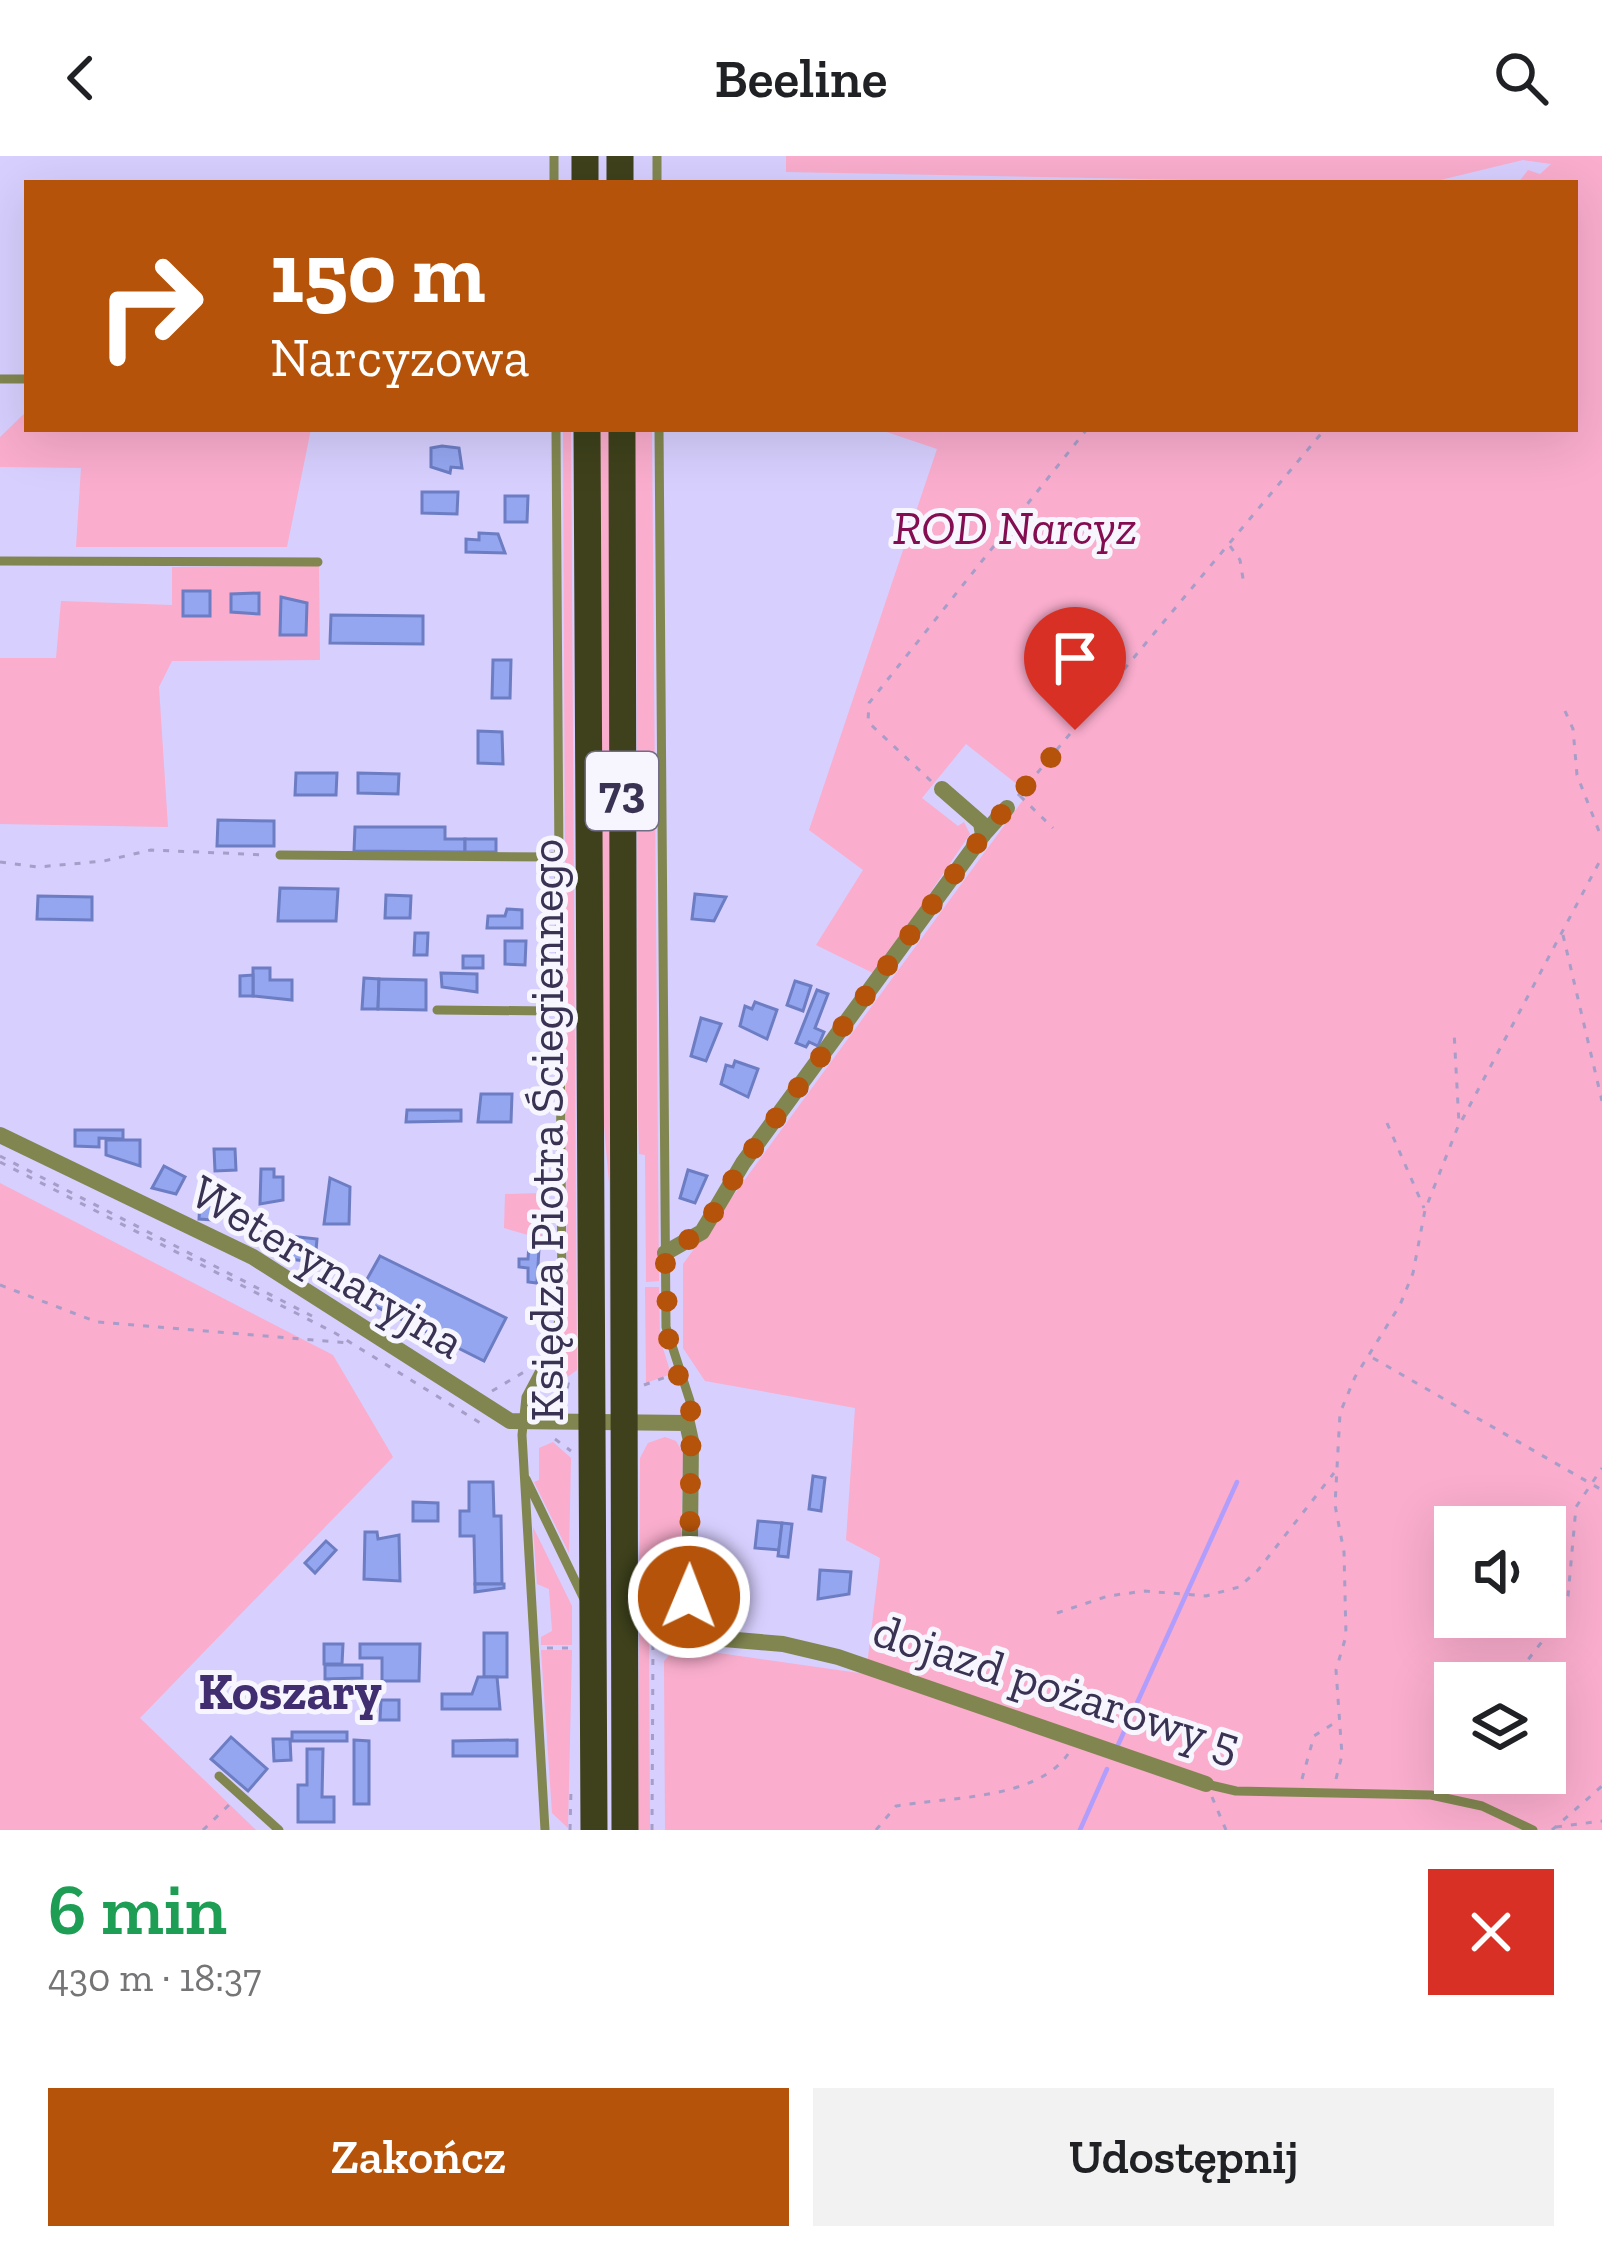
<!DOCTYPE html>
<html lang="pl">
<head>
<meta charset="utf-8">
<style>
	body { margin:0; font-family:"Zilla Slab",serif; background:#f2f2f2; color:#202124; height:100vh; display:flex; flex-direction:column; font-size:45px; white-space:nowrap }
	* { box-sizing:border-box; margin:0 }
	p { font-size:39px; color:#757577 }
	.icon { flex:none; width:66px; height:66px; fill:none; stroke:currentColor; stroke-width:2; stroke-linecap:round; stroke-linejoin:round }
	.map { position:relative; height:1674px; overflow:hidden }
	.side { display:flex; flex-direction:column; background:#fff; flex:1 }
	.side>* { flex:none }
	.guide { position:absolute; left:24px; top:24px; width:1554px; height:252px; border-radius:0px; box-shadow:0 12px 48px #0002; background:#b45309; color:#fff; overflow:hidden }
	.fabs { position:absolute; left:1434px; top:1350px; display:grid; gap:24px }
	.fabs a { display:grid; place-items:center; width:132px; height:132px; border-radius:0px; background:#fff; box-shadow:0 12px 48px #0002; font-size:60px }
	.pin { position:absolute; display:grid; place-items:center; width:102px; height:102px; color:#fff; margin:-123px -51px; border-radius:50% 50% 50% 0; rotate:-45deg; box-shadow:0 0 12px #0007 }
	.pin .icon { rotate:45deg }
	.me { position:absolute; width:132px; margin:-66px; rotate:1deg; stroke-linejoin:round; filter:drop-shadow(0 0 9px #0008) }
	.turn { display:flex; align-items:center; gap:42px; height:252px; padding:0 48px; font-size:54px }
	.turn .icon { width:156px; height:156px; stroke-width:2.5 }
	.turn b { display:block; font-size:84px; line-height:102px }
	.round { display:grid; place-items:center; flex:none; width:126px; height:126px; border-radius:0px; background:#f2f2f2 }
	.summary { display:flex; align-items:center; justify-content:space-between; height:204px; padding:0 48px }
	h1 { font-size:72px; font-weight:600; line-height:90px; color:#1e9e55 }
	.button { display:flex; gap:24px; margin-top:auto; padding:24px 48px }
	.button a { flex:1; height:138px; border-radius:0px; background:#b45309; color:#fff; font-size:48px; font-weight:600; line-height:138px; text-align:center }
	.button a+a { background:#f2f2f2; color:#202124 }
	header { display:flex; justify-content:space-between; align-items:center; height:156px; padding:0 48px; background:#fff; font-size:54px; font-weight:600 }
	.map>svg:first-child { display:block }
</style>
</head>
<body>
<header><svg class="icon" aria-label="back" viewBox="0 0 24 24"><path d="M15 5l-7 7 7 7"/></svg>Beeline<svg class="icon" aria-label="search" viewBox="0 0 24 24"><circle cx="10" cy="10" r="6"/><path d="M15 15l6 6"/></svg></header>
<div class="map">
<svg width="1602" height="1674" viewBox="0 0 1602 1674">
	<rect width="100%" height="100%" fill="#d7cffe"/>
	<g fill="#faadcd" fill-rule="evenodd">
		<path d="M786,0H1602V1674H665L664,1505L677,1491L866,1518L880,1402L846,1384L855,1252L705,1225L683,1192V1108L1028,637L966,588L922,642L958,670L964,666L970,678L875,818L816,789L863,714L809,674L937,293L878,273H1575V27H1518L1528,14L1540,18L1551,8L1523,4L1428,27H1343L786,16ZM1455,1371H1545V1461H1455ZM1455,1527H1545V1617H1455Z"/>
		<path d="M27,255V273H311L287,391H76L81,312L0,311V281Z"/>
		<path d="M563,273H571L577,1214L563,1224L561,1233L546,1219L561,1189L567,1155Z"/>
		<path d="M596,273H610V1219L609,1027L602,947Z"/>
		<path d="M636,273H652L659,1125L646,1126L645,999L639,998L638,962Z"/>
		<path d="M319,410L320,504L172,505L159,531L168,671L0,668V502H56L61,445L172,449V411Z"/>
		<path d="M0,1027L333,1199L393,1301L140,1562L256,1674H0Z"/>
		<path d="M542,1037V1083L504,1072L505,1038Z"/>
		<path d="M645,1131H659L660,1183L671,1218L646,1227Z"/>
		<path d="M665,1281L676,1285L683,1297L679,1477L649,1478L650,1674H638L640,1302L648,1287Z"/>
		<path d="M553,1286L571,1302L569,1397L534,1326L539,1324V1292Z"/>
		<path d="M533,1371L572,1450V1489H541V1481L552,1475L549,1433L537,1428Z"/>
		<path d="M541,1494H572L568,1672L552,1657Z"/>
	</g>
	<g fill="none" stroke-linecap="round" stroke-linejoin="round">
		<g stroke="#b19dfb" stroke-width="4.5">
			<path d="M1118,1589L1237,1326"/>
			<path d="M1080,1674L1107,1613"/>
		</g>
	</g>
	<g fill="#94a6f0" stroke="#6d7dc3" stroke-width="3">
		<path d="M442,290L459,292L462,312L451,311L450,317L431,311V292Z"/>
		<path d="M422,336H458L457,358L422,357Z"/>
		<path d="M505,340H528L527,366H505Z"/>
		<path d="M479,377L498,378L505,397L466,396V383L479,384Z"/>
		<rect x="183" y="435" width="27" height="25"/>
		<path d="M259,437V458L231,456V438Z"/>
		<path d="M281,441L307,447L306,479H280Z"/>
		<path d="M331,459L423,460V488L330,487Z"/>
		<path d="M493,504H511L510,542H492Z"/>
		<path d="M478,575L502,576L503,608L478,607Z"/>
		<path d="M296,617H337L336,639H295Z"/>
		<path d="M358,617L399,618L398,638L358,637Z"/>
		<path d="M218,664L274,665V690H217Z"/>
		<path d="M355,671H445V683H465V696L354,695Z"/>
		<rect x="465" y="683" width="31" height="13"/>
		<path d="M280,732L338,733L336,765H278Z"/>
		<path d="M695,738L726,741L714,765L692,763Z"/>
		<path d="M386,739L411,740L410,762H385Z"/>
		<path d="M38,740L92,741V764L37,763Z"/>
		<path d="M507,753L522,754V772H487L488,760H505Z"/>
		<path d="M415,777H428L427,799H414Z"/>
		<path d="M505,785H526L525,809L505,808Z"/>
		<rect x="463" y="800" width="20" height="12"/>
		<path d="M253,812H270V824H292V844L253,840Z"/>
		<path d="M441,817L477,818V836L442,831Z"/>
		<path d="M253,819V840H240V820Z"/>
		<path d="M364,822L379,823L378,853H362Z"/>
		<path d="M379,823L426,824V854L378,853Z"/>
		<path d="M795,825L811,830L803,855L787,849Z"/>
		<path d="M817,834L828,838L815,872L824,876L818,890L809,886L806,891L796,887Z"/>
		<path d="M755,846L777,854L767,883L740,870L745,850L752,853Z"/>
		<path d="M701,862L721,868L706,905L691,900Z"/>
		<path d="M735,905L758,913L748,941L721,928L726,909L733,911Z"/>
		<path d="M481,938H512L511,966H478Z"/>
		<path d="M407,954H461V965L406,966Z"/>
		<path d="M75,974H123V983L99,982V991L75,990Z"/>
		<path d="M106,984H140V1010L106,999Z"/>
		<path d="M214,993H235L236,1014L215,1015Z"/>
		<path d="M164,1010L185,1021L176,1038L152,1032Z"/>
		<path d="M261,1013H274V1021H283V1044L260,1048Z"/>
		<path d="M688,1014L707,1020L695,1047L680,1042Z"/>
		<path d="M330,1022L350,1031L349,1068H324Z"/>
		<path d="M201,1028L215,1029V1038L220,1039L213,1064L199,1063Z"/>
		<path d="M290,1080L317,1083L315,1106L288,1103Z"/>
		<path d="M529,1088L539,1092L537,1127L528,1126V1112L519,1111V1103H528Z"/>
		<path d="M380,1100L506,1162L484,1205L357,1141Z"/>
		<path d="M813,1320L825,1322L821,1355L809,1353Z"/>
		<path d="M469,1326H493L494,1360H501L502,1428H475L474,1380H460V1355H469Z"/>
		<path d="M413,1346L438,1347V1365H413Z"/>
		<path d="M758,1365L782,1367L779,1394L755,1392Z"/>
		<path d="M782,1367L792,1368L788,1401L778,1400Z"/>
		<path d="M365,1376H377L378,1383L399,1379L400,1425L364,1423Z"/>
		<path d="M326,1385L336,1394L315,1417L305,1407Z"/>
		<path d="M820,1414L851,1416L849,1438L818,1443Z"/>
		<path d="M475,1428H504V1432L475,1436Z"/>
		<rect x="484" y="1477" width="23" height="44"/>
		<path d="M324,1488H343L342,1508H324Z"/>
		<path d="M360,1488H420L419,1525H382V1502H360Z"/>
		<path d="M325,1509H362V1522L325,1523Z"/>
		<path d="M478,1521H497L500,1553H442V1538H472Z"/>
		<path d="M381,1544H399V1564H380Z"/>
		<rect x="292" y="1576" width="55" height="9"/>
		<path d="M231,1581L267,1613L248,1635L211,1603Z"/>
		<path d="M273,1583H290L291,1604L274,1605Z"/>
		<path d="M354,1584L369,1585V1648H354Z"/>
		<path d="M517,1584V1600H453V1585Z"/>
		<path d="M307,1593H323L322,1641H334V1666H298V1629H307Z"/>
	</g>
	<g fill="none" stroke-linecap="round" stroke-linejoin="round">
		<g stroke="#a69ec9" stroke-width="3" stroke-dasharray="6 9" stroke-linecap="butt">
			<path d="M1230,390L1240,404L1244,429"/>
			<path d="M1565,555L1573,573L1577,619L1602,683"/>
			<path d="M931,625L868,566L869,547L1087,273"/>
			<path d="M1018,640L1325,273"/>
			<path d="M1020,640L1053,672"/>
			<path d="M0,706L38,711L104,705L151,694L267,699"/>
			<path d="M1563,779L1602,945"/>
			<path d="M1462,964L1602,701"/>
			<path d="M1387,967L1424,1052"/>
			<path d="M0,1000L312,1160"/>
			<path d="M0,1006L335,1177L482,1268"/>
			<path d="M0,1129L97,1166L350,1187"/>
			<path d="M1373,1202L1602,1334"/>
			<path d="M644,1229L669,1220"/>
			<path d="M548,1230L557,1238L569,1231"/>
			<path d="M492,1235L524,1216"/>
			<path d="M564,1247L569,1224"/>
			<path d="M555,1283L571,1295"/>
			<path d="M1057,1457L1108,1440L1145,1435L1206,1440L1239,1431L1258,1414L1334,1317"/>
			<path d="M547,1492H574"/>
			<path d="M1510,1527L1558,1465L1568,1440L1576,1351L1602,1312"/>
			<path d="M1302,1623L1314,1580L1339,1564"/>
			<path d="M1336,1623L1342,1599L1336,1514L1346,1480L1344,1396L1335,1349L1340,1257L1355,1221L1400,1149L1413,1117L1425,1054L1459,968L1454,875"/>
			<path d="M1448,1629L1456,1617"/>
			<path d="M1212,1641L1226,1674"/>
			<path d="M1556,1671L1602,1665"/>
			<path d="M203,1674L232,1646"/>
			<path d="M570,1674L571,1634"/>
			<path d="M652,1674L653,1487L675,1480"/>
			<path d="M876,1674L896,1650C947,1641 1037,1644 1068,1598"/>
			<path d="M1552,1674L1602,1630"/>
		</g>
		<g stroke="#818650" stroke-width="9">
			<path d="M554,0V27"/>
			<path d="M657,0V27"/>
			<path d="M0,223H24"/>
			<path d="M659,273L666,1171L690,1245L687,1267"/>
			<path d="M0,405L318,406"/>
			<path d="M280,699L559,701"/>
			<path d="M437,854L551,855"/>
			<path d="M526,1323L584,1443"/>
			<path d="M219,1620L279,1674"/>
			<path d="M1206,1628L1236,1635L1431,1639L1482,1650L1533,1674"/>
			<path d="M545,1674L522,1279L526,1241L555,1186L562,1145L556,273"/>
		</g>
		<g stroke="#818650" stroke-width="16">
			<path d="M983,679L1007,652"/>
			<path d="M0,979L253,1101L510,1265L687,1267L691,1285L689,1480L783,1488L838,1501L1206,1628"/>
			<path d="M665,1097L702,1076L743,1007L983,679L981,667L942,633"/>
		</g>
		<g stroke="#3e411b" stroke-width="27">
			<path d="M585,0V27"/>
			<path d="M620,0V27"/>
			<path d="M587,273L594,1674"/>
			<path d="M622,273L625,1674"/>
		</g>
	</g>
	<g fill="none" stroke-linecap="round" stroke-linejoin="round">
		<path stroke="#b45309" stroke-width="21" stroke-dasharray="0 37.8" d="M689,1441L691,1285L686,1267L692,1259L669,1192L665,1097L702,1076L743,1007L983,679L1075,574"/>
	</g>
	<g text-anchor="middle" stroke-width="10" stroke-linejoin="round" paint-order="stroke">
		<rect fill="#f7f6fe" stroke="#726d86" stroke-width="3" x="586" y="596" width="72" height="78" rx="9"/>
		<g font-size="45" font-weight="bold" fill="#393252">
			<text x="622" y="651">73</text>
		</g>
		<g font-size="48" font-style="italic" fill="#840d51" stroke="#f7f6fe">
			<text x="1015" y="388">ROD Narcyz</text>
		</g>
		<g font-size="48" fill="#393252" stroke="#f7f6fe">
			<text transform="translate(546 974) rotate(-90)" y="17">Księdza Piotra Ściegiennego</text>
			<text transform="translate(328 1110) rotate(31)" y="17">Weterynaryjna</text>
			<text transform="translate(1057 1531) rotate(18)" y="17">dojazd pożarowy 5</text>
		</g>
		<g font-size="51" font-weight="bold" fill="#412e70" stroke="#f7f6fe">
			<text x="290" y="1553">Koszary</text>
		</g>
	</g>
</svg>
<div class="fabs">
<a><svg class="icon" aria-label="sound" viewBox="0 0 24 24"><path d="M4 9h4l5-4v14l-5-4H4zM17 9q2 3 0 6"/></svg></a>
<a><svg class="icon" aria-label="layers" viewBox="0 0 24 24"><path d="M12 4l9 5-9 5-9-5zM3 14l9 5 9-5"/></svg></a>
</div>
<div class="pin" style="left:1075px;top:574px;background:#d93025"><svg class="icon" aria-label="arrive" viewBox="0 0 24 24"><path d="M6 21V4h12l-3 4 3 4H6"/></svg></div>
<svg class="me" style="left:689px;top:1441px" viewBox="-20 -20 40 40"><circle r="17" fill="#b45309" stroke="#fff" stroke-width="3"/><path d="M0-11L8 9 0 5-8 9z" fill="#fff"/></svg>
<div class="guide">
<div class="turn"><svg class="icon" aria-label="right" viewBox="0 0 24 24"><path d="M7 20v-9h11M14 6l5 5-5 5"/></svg><div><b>150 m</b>Narcyzowa</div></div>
</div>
</div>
<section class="side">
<div class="summary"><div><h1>6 min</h1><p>430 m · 18:37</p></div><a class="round" style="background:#d93025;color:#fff"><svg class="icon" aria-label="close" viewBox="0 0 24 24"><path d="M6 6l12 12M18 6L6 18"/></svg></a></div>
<div class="button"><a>Zakończ</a><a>Udostępnij</a></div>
</section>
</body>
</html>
